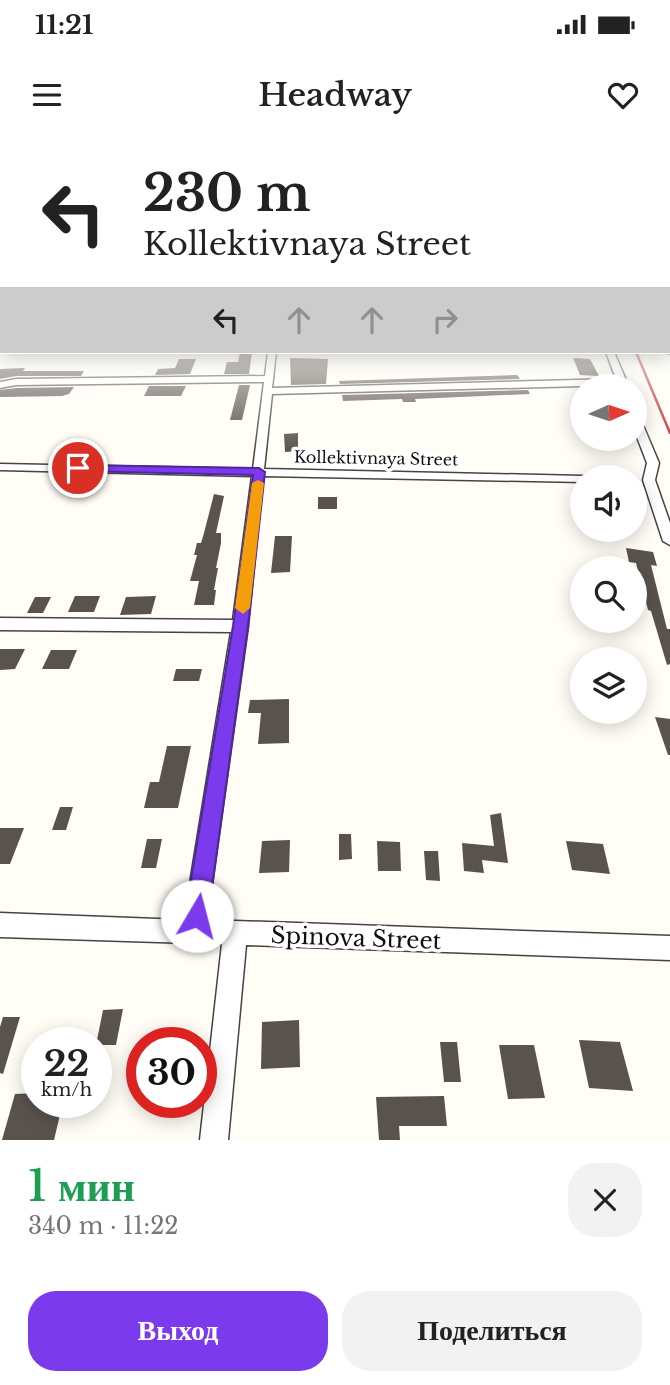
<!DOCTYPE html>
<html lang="ru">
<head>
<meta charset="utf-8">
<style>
	body { margin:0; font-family:"Libre Baskerville",serif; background:#f2f2f2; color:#222; height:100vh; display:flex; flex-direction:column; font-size:26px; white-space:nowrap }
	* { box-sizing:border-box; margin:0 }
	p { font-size:23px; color:#767676 }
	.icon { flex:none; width:38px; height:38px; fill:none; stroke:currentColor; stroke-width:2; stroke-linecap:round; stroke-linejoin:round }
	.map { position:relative; height:1000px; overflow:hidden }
	.side { display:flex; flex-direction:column; background:#fff; flex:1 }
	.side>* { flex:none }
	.hud { position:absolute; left:0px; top:0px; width:670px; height:214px; box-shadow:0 4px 18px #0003; background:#fff; color:#222; overflow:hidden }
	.needle { width:46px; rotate:87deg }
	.tools { position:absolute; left:570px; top:234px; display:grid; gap:14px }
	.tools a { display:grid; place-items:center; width:77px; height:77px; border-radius:50%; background:#fff; box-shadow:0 4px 18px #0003; font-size:35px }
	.speed { position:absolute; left:21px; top:887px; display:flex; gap:14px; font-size:35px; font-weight:700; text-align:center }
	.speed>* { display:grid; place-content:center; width:91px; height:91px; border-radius:50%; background:#fff; box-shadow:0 4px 18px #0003; line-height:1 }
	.speed small { font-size:18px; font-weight:400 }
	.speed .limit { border:10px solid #d22; background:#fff; color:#111 }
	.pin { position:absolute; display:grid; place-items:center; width:60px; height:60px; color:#fff; margin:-30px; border:4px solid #fff; border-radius:50%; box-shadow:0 2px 7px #0007 }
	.me { position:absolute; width:77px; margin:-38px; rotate:8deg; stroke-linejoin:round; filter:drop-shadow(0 0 5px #0008) }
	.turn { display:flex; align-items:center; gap:24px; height:147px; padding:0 28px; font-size:32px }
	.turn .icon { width:91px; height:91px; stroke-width:2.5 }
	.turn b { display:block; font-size:49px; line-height:60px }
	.lanes { display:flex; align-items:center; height:66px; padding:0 28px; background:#0003; justify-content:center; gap:35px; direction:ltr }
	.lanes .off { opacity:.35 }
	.round { display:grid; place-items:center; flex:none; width:74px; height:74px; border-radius:28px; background:#f2f2f2 }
	.overview { display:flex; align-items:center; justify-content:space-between; height:119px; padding:0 28px }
	h1 { font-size:42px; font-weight:600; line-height:52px; color:#1e9e55 }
	.action { display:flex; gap:14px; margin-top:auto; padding:14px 28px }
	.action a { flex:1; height:80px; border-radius:28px; background:#7c3aed; color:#fff; font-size:28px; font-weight:600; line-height:80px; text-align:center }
	.action a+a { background:#f2f2f2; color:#222 }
	.status { display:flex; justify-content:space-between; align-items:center; height:49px; padding:0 35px; background:#fff; direction:ltr }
	.status svg { height:19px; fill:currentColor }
	header { display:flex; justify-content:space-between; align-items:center; height:91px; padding:0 28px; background:#fff; font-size:32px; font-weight:600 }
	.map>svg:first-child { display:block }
</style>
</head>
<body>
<div class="status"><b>11:21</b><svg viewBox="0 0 49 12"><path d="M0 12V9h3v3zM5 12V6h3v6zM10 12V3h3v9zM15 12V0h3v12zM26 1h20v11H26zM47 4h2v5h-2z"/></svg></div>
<header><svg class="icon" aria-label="menu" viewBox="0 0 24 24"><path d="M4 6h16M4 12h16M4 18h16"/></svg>Headway<svg class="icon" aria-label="heart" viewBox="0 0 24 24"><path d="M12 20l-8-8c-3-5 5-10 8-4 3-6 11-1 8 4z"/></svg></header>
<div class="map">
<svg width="670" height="1000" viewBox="0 0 670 1000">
	<rect width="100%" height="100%" fill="#fffdf5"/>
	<g fill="#5a524d">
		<path d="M240,212H252L249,234H224L227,222H238Z"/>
		<path d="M290,218L328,219L326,244L291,245Z"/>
		<path d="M573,218L590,219L599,236L580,235Z"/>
		<path d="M179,219H196L190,234L155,235L158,229L175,228Z"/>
		<path d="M25,228L23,231H84L81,236H16L0,239V229Z"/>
		<path d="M517,235L520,239L340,244L339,241Z"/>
		<path d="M239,245H250L242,280H230Z"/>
		<path d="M149,246H186L181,256H144Z"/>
		<path d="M74,247L69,254L62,256L0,257V250L16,248Z"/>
		<path d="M528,250L530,254L415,259L416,262H403L402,259L343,261L342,255Z"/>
		<path d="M298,293V311L285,312L284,294Z"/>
		<path d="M214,354L224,356L216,393H221V403L216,428H218L214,450H216L214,465H194L199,441H190L197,415H194L197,403H201L204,393Z"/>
		<rect x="318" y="357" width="19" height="12"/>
		<path d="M275,396H292L290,432L271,433Z"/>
		<path d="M626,408L653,412L657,426L651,425L667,489H670V524L667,525L651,471L648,470L636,423L629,422Z"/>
		<path d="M75,456H100L94,472H68Z"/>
		<path d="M156,456L151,474L120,475L126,457Z"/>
		<path d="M35,457H51L43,473H27Z"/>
		<path d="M0,509H25L15,529L0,530Z"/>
		<path d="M51,510H77L69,529H42Z"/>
		<path d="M176,529H202L199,541H173Z"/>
		<path d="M289,559V603L258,604L261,573H248L250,560Z"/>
		<path d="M655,577L670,579V615H668Z"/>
		<path d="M167,606H191L178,668H144L150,642H159Z"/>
		<path d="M60,667H73L66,690H52Z"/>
		<path d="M501,673L508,723L482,720L484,733L464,731L462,703L494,706L490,675Z"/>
		<path d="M0,688H24L10,724H0Z"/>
		<path d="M339,694H351L352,719L339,720Z"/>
		<path d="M147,699H162L156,728H141Z"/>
		<path d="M290,700L289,732L259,733L262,701Z"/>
		<path d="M377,701L400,702L401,731H378Z"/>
		<path d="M566,701L603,704L610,734L572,730Z"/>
		<path d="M424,711H438L440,741L426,740Z"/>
		<path d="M123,869L116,905H96L103,870Z"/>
		<path d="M3,877H20L3,934L0,933V887Z"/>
		<path d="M299,880L300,927L261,929L262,882Z"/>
		<path d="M579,900L620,902L633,951L589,948Z"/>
		<path d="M440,902H457L461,942H444Z"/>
		<path d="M499,905H534L545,958L508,959Z"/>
		<path d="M37,953V962H63L54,1000H2L15,954Z"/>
		<path d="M444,956L447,986H399L400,1000H379L376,957Z"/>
	</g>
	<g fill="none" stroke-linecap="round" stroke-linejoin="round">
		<defs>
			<g id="minor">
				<rect x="0" y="176" width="2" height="4"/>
				<rect x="668" y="195" width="2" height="4"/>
				<path d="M668,207H670V214L666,212H668Z"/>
				<path d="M268,212H276L272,248L616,239L606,212H614L629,247L619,245L272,254L264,329L583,336L588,338H583V342L263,336L248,486L207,780L670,796V820L246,805L228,1000H200L222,804L0,797V773L184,780L231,492L0,490V478L233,480L252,336L0,330V324L253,329L264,242L16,245L0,248V242L16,239L265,236Z"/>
				<path d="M635,275L640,278L659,323L655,340L670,383V405L663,401L643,340L647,323L635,292Z"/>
			</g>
		</defs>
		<use href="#minor" stroke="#444" stroke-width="3"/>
		<use href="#minor" fill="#fff" fill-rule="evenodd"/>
		<path stroke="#c4262e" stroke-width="2.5" d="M636,212L670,293"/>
	</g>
	<linearGradient id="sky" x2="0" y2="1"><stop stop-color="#95c6ee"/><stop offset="0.55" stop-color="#fffefa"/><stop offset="1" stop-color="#fffefa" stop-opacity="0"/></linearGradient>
	<rect width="670" height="312" fill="url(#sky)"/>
	<path fill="#7c3aed" stroke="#51269a" stroke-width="2" d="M78,325L259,328L265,332L248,486L208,776L205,784L197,788L189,784L185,776L233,486L253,335L74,331L72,328Z"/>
	<path fill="#f59e0b" d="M258,340L264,343L250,468L243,474L235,468L252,343Z"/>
	<g text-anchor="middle" stroke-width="7" stroke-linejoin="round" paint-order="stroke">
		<g font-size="16" fill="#111" stroke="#fff">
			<text transform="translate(376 318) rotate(1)" y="6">Kollektivnaya Street</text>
		</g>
		<g font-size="23" fill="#111" stroke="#fff">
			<text transform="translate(356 798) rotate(2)" y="8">Spinova Street</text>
		</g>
	</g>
</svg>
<div class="tools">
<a><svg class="needle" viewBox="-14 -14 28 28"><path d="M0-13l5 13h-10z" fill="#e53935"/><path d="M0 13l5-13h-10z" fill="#767676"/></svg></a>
<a><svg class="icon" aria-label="sound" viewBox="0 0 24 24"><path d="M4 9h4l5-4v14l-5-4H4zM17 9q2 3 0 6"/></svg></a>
<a><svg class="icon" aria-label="search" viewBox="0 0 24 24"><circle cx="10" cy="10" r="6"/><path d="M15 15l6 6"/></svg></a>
<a><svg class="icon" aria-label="layers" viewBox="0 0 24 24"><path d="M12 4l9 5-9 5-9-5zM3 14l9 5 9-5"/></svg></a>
</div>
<div class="speed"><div>22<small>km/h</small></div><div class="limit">30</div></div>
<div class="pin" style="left:78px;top:328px;background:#d93025"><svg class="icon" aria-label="arrive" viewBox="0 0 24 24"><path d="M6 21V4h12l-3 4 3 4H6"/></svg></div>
<svg class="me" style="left:197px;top:776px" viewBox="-20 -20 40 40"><circle r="19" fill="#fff"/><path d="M0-13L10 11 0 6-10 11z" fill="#7c3aed"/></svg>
<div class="hud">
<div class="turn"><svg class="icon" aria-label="left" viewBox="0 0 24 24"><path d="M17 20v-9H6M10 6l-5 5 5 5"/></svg><div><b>230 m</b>Kollektivnaya Street</div></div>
<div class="lanes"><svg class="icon" aria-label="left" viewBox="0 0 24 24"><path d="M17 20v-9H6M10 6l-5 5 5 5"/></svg><svg class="icon off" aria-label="ahead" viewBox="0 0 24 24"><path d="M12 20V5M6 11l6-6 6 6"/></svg><svg class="icon off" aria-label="ahead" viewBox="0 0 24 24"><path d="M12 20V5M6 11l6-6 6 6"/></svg><svg class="icon off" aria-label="right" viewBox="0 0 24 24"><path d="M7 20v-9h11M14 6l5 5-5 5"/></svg></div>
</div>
</div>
<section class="side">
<div class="overview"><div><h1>1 мин</h1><p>340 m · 11:22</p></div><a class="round"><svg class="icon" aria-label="close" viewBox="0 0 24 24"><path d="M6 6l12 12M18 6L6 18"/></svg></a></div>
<div class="action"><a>Выход</a><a>Поделиться</a></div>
</section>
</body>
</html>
